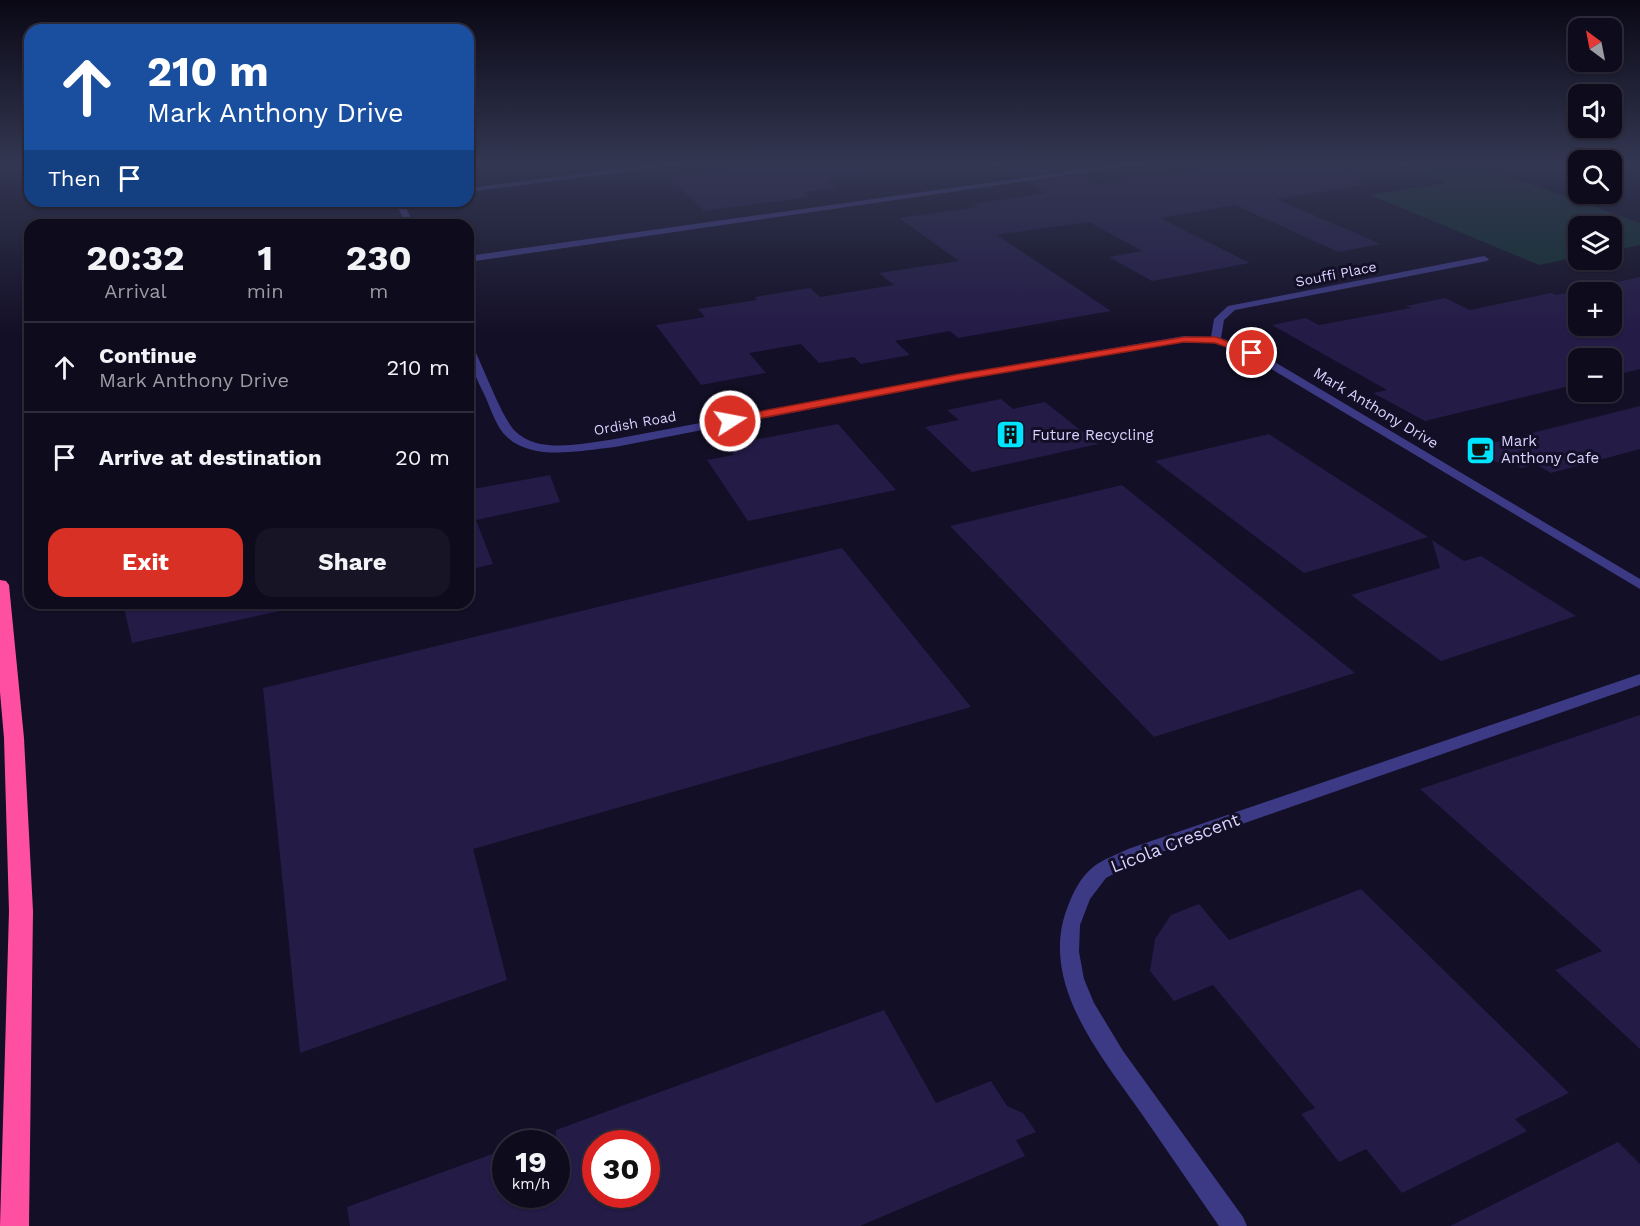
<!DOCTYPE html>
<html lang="en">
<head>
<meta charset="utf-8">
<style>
	body { margin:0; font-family:"Work Sans",sans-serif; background:#171425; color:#f1f3f6; height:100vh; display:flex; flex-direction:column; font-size:22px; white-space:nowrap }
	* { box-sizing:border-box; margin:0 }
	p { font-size:20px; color:#9b9ba3 }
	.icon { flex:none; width:33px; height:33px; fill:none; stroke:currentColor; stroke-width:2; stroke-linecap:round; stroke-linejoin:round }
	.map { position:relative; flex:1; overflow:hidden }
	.drawer { position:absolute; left:24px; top:219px; width:450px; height:390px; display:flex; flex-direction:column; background:#0e0b1c; border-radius:18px; box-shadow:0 2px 4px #0004,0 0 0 2px #2e2b3b }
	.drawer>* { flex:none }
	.guide { position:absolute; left:24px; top:24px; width:450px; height:183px; border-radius:18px; box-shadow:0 2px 4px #0004,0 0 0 2px #2e2b3b; background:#1a4fa0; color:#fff; overflow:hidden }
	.needle { width:39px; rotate:328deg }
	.fabs { position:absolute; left:1568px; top:18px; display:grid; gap:12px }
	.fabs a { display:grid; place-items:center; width:54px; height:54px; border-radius:12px; background:#0e0b1c; box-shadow:0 2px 4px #0004,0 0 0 2px #2e2b3b; font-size:30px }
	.speed { position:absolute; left:492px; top:1130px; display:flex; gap:12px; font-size:30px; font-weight:700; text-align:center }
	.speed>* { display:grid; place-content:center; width:78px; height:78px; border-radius:50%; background:#0e0b1c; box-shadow:0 2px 4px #0004,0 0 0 2px #2e2b3b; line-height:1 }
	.speed small { font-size:15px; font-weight:400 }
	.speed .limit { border:9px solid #d22; background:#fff; color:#111 }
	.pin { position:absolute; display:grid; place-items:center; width:51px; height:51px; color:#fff; margin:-26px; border:3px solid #fff; border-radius:50%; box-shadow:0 2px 6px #0007 }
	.me { position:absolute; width:66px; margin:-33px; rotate:79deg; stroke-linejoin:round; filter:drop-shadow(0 0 4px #0008) }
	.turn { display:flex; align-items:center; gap:21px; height:126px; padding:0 24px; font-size:27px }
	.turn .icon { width:78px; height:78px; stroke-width:2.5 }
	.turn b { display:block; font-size:42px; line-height:51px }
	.then { display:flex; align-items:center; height:57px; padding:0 24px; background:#0003; gap:12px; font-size:22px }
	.eta { display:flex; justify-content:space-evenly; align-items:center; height:102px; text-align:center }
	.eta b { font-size:36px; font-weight:700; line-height:42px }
	.action { display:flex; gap:12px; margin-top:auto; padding:12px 24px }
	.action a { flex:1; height:69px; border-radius:18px; background:#d93025; color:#fff; font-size:24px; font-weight:700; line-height:69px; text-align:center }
	.action a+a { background:#171425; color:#f1f3f6 }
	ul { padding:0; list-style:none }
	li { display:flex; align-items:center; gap:18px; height:90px; padding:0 24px; border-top:2px solid #2e2b3b }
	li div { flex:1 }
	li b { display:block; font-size:22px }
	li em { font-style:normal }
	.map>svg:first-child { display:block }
</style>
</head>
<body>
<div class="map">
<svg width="1640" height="1226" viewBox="0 0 1640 1226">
	<rect width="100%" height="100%" fill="#130f26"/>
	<path fill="#12302f" d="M1395,163H1471L1640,223V245L1611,251V226H1578V257L1539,265L1370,195L1447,183Z"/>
	<g fill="#241b47" fill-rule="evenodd">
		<path d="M776,163H861L862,175L826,179L837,188L804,192L810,197L704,211L668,176Z"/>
		<path d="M991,163H1057L1069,169L1016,177Z"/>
		<path d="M1245,163H1329L1367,178L1351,180L1364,185L1276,199L1381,244L1338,252L1235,205L1160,218L1250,263L1152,281L1109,257L1142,251L1089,222L997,235L1111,311L958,338L950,331L895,341L910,355L861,364L854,357L819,363L801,344L749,353L766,373L701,385L656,325L705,317L698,309L757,300L755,297L810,288L820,297L894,285L879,273L959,261L899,218L978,207L973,204L1046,193L1028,183L1081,175L1098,184Z"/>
		<path d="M1640,277V369L1611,376V358H1578V384L1425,421L1373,393L1387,390L1272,325L1306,318L1319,325L1411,308L1406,306L1445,298L1470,310L1551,293L1557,295ZM1578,292H1611V326H1578Z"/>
		<path d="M1001,399L1013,409L1045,402L1098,444L972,472L925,427L959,420L947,410Z"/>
		<path d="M1640,406V449L1551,473L1535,464L1521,468L1508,460L1498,463L1472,448Z"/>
		<path d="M838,424L896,490L748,521L707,460L734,455L727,445Z"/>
		<path d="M1269,434L1428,537L1304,573L1155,461Z"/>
		<path d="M550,475L560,502L476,520L493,564L468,570V490Z"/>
		<path d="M1122,485L1355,673L1154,737L950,526Z"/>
		<path d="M1432,540L1464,561L1481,556L1576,616L1441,661L1351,595L1440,568Z"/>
		<path d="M842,548L971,707L473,849L507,980L300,1053L263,688Z"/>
		<path d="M123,603H279L280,611L132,643Z"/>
		<path d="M1640,715V1049L1555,970L1602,951L1420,789Z"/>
		<path d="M1361,889L1569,1093L1515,1119L1527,1131L1402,1193L1366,1149L1339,1162L1301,1114L1315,1108L1213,985L1174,1001L1150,971L1155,939L1171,915L1199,904L1229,940Z"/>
		<path d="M884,1010L936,1103L991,1081L1007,1106L1023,1113L1036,1132L1016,1140L1025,1156L860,1226H350L347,1207L506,1149V1194H556V1130ZM596,1143H646V1194H596Z"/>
		<path d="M1618,1142L1640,1164V1226H1450Z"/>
	</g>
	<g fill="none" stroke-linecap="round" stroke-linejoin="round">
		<g fill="#3d3a85" fill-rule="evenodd">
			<path d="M668,163H691L468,192V188Z"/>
			<path d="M1129,163H1150L468,262V256Z"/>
			<path d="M395,201H403L414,225H406Z"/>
			<path d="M1484,256L1489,259L1487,261L1235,310L1224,320L1221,338L1256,351L1640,579V589L1248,355L1215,343L1184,342L960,380L615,447C583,450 534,462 507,437C496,427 491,409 485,396C477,379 468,363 468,344L473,347C483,366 502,418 515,431C539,455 585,443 615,439L960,374L1184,336L1211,337L1214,319L1228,306Z"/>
			<path d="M1640,674V685L1142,859L1106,878L1090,899L1080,925L1079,952L1084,979L1094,1003L1123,1051L1243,1217L1247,1226H1219C1192,1187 1166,1149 1139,1110C1098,1052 1038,980 1068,906C1073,892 1081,877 1092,868C1103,859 1116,855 1128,849Z"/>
		</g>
		<path fill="#ff4fa3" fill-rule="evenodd" d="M0,580L6,581L9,585L24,738L33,911L29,1226H0L9,911L4,738L0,692Z"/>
	</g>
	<linearGradient id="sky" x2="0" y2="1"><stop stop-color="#0a0815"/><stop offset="0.49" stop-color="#333752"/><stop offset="1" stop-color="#333752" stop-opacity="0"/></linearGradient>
	<rect width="1640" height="335" fill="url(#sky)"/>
	<path fill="#d93025" stroke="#8d1f18" stroke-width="1.5" d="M1184,337H1216L1257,353L1252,356L1215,343L1184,342L960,380L730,424L725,421L730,417L960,374Z"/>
	<defs>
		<symbol id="building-square" viewBox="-11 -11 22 22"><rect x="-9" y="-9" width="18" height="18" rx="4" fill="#00e5ff" stroke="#130f26"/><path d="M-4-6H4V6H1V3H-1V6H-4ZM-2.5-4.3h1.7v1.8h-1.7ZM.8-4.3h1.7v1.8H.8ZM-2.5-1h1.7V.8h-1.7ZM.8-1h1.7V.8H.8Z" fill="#111"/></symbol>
		<symbol id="cafe-square" viewBox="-11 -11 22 22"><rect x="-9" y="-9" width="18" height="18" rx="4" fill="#00e5ff" stroke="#130f26"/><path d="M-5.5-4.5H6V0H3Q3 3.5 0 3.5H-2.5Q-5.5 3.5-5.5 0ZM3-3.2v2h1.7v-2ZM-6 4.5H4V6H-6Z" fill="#111"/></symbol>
	</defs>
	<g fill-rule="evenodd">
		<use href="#building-square" x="994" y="418" width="33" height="33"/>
		<use href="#cafe-square" x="1464" y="434" width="33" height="33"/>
	</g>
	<g text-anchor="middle" stroke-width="6" stroke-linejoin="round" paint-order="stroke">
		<g font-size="14" fill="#d9d4ff" stroke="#130f26">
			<text transform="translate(1336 274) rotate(-11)" y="5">Souffi Place</text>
			<text transform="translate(635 423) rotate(-10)" y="5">Ordish Road</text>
		</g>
		<g font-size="15" fill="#d9d4ff" stroke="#130f26">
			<text transform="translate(1376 408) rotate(31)" y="5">Mark Anthony Drive</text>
		</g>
		<g font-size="15" fill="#d9d4ff" stroke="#130f26" text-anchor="start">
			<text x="1032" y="440">Future Recycling</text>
			<text x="1501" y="446">Mark<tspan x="1501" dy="17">Anthony Cafe</tspan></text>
		</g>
		<g font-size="18" fill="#d9d4ff" stroke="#130f26">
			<text transform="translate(1175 843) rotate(-21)" y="6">Licola Crescent</text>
		</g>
	</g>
</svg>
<div class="fabs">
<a><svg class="needle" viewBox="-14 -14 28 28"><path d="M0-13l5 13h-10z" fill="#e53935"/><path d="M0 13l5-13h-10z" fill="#9b9ba3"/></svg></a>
<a><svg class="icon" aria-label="sound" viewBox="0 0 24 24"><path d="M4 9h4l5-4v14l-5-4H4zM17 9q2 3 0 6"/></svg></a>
<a><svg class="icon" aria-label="search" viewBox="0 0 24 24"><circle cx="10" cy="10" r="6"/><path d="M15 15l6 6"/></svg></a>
<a><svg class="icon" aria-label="layers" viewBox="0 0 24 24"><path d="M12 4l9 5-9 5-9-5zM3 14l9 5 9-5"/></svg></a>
<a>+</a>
<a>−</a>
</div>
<div class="speed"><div>19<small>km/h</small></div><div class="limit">30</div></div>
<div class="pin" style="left:1252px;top:353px;background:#d93025"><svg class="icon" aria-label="arrive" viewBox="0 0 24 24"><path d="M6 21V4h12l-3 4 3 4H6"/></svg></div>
<svg class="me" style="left:730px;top:421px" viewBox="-20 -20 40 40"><circle r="17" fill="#d93025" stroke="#fff" stroke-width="3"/><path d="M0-11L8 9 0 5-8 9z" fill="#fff"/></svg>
<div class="guide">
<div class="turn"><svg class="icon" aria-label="ahead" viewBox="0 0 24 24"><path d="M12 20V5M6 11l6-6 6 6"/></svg><div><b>210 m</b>Mark Anthony Drive</div></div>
<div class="then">Then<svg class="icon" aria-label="arrive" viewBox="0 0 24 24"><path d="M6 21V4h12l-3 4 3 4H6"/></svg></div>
</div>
<section class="drawer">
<div class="eta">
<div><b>20:32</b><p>Arrival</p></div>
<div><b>1</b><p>min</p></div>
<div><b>230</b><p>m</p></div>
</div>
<ul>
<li><svg class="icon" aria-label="ahead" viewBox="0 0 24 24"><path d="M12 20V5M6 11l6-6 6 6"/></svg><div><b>Continue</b><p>Mark Anthony Drive</p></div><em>210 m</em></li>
<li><svg class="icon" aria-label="arrive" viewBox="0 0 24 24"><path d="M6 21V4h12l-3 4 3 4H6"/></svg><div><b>Arrive at destination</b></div><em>20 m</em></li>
</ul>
<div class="action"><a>Exit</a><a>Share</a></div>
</section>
</div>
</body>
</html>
